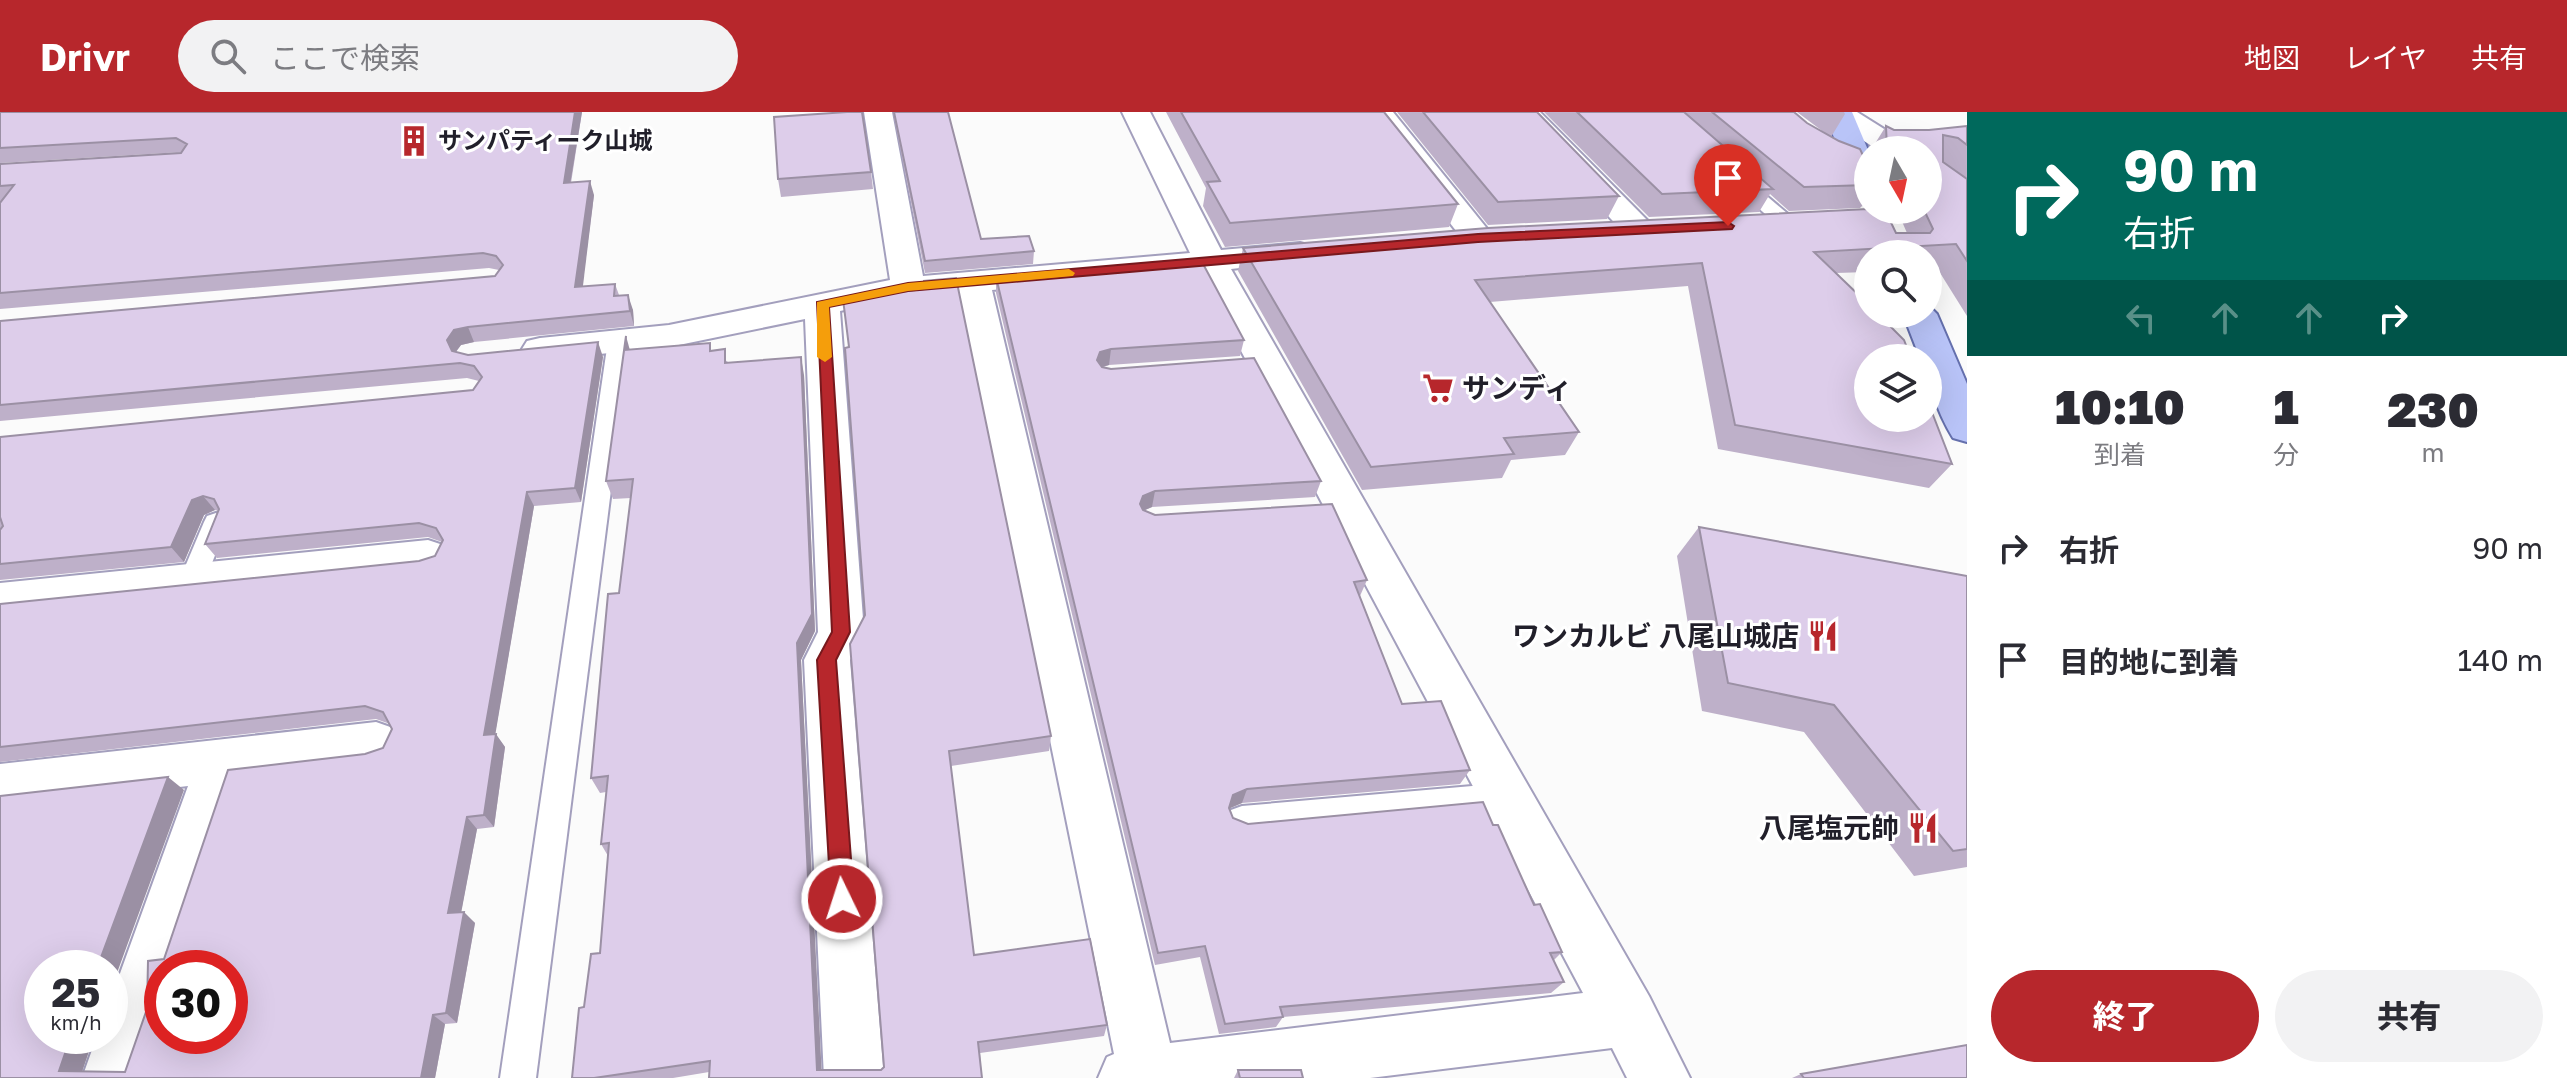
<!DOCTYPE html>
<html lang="ja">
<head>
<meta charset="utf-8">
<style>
	body { margin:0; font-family:"Golos Text","Noto Sans JP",sans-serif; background:#f2f2f3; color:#2b2b33; height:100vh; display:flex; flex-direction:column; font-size:30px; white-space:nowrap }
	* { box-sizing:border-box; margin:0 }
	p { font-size:26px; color:#7c7c81 }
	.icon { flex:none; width:44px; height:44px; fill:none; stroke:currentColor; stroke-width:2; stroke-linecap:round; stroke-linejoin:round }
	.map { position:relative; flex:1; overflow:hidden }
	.side { display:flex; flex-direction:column; background:#fff; width:600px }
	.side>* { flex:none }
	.banner { background:#00695c; color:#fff; overflow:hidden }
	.needle { width:52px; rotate:171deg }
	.tools { position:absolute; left:1854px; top:24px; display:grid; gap:16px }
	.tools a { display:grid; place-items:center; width:88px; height:88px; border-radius:50%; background:#fff; box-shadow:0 8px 32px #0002; font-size:40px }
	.speed { position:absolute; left:24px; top:838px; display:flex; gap:16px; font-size:40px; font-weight:700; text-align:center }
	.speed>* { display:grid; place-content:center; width:104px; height:104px; border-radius:50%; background:#fff; box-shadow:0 8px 32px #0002; line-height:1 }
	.speed small { font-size:20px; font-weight:400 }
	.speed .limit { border:12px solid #d22; background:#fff; color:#111 }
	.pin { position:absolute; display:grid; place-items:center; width:68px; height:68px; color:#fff; margin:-82px -34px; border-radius:50% 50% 50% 0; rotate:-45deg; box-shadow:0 0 8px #0007 }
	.pin .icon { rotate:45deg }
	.me { position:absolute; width:88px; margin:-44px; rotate:356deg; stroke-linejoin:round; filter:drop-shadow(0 0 6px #0008) }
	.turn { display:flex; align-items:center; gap:28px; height:168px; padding:0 24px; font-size:36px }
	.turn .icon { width:104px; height:104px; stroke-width:2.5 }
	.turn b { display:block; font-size:56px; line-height:68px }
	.lanes { display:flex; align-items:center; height:76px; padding:0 24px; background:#0003; justify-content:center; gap:40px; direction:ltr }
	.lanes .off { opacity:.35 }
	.eta { display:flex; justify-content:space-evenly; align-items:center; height:136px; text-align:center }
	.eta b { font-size:48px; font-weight:800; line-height:56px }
	.button { display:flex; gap:16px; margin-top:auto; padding:16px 24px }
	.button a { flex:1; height:92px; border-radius:48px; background:#b7272c; color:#fff; font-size:32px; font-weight:800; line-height:92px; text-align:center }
	.button a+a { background:#f2f2f3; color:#2b2b33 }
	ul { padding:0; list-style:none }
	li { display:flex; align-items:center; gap:24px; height:112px; padding:0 24px }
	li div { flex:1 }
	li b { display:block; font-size:30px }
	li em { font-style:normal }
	header { display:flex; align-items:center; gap:48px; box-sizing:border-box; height:112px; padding:0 40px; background:#b7272c; color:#fff }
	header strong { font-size:38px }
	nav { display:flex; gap:44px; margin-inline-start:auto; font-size:28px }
	.search { width:560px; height:72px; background:#f2f2f3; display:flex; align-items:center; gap:20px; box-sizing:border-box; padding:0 28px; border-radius:44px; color:#7c7c81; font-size:30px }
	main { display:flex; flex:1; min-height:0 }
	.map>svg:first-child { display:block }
</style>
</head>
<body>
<header>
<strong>Drivr</strong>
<div class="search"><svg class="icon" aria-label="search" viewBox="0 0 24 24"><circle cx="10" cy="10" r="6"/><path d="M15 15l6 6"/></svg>ここで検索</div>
<nav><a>地図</a><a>レイヤ</a><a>共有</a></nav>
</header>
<main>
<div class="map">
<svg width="1967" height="966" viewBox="0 0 1967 966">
	<rect width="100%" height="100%" fill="#fbfbfb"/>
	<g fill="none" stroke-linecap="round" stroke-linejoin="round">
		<defs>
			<g id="service">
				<path d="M1737,63L1743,64L1794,107L1796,111L1794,115H1780L1731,72L1728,68L1731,64Z"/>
				<path d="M619,222L630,229L536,966H500L608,229Z"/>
				<path d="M216,401L225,404L228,410L205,469L201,476L192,479L183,476L179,469L204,410L207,404Z"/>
				<path d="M1507,671L1518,675L1522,684L1518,693L1507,697L1242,722L1231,718L1227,708L1231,698L1242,694Z"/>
			</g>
			<g id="minor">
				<path d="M864,0H892L923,164L1190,141L1122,0H1150L1221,138L1300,131L1312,134L1316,141L1312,148L1231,157L1649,884L1690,966H1627L1612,936L1370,966H1098L1107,945L1114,942L959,181L908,185L840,199L864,520L850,548L884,966H824L804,548L818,520L805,207L669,235L540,248L527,245L522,237L527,229L540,226L669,213L890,168ZM1199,160L1583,881L1170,931L992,178Z"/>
				<path d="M1364,0H1393L1489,119L1494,126L1489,133L1478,136L1467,133Z"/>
				<path d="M1510,0H1540L1650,111L1655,118L1650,125L1639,128L1628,125Z"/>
				<path d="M1824,0H1857L1908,32L1913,38H1878L1828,6Z"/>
				<path d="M428,428L443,433L449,444L443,455L428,460L0,505V471Z"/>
				<path d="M376,610L393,616L400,631L393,646L376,652L240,668L178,856H162V906L142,966H82L97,924H110V889L188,674L0,696V652Z"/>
			</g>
			<g id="primary">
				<path d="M1824,0H1852L1868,38V83L1857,80L1853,74Z"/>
				<path d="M1928,193L1937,202L1967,272V330L1953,326C1939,303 1928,274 1928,246H1920L1903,202H1928Z"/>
			</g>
		</defs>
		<use href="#service" stroke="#a39fbd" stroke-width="4"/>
		<use href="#minor" stroke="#a39fbd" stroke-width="4"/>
		<use href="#primary" stroke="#6570ad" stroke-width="4"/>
		<use href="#service" fill="#fff" fill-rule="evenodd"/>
		<use href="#minor" fill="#fff" fill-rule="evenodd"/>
		<use href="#primary" fill="#b9c4f8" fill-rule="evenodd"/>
	</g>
	<g fill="#beb0c9">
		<path d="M0,0H582L571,71L594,83L582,175L615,172L619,183L633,198L634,214L474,230L461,233L456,240L468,243L603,245L581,390L534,394L495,622L505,635L494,715L477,717L461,800L475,811L457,911L445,912L435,966H0L184,678L42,924H94L82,959L125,960L164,847L365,642L383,636L392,617L390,612L376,607L0,650V492L419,449L435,444L442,430L428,425L217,446L205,432L218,399L215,398L204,403L184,450L0,468V418L1,416H0V325L473,278L479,269L467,266L0,309V209L495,164L499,158L489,156L0,197V52L182,40L0,51Z"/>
		<path d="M893,0H948L981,127L1034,139L1033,152L925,161Z"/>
		<path d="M1166,0H1384L1458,92L1449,115L1225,135L1203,94L1206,76Z"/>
		<path d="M1397,0H1537L1619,84L1607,107L1488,113Z"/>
		<path d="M1544,0H1794L1807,11L1829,24L1797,0H1844L1845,2L1831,25L1868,54V88L1860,96L1789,99L1770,82L1759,100L1649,105Z"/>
		<path d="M1886,14L1894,18H1929L1967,14V204L1937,156H1928V142H1868V160L1836,161L1952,352L1929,376L1718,337L1688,174L1490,190L1579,320L1565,343L1511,348L1502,366L1362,378L1238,159L1243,136L1907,121L1897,98H1928V38H1871Z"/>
		<path d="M871,60L873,77L781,85L778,67Z"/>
		<path d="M996,165L1244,228L1240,244L1109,253L1103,255L1321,369L1315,385L1152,395L1143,399L1367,468L1360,484L1402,592L1470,658L1460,672L1242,691L1230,696L1233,706L1248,712L1493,713L1534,793L1562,840L1554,848L1564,870L1551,881L1283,905L1276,915L1219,922L1200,845L1155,853L996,181Z"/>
		<path d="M924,169L1051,624L1049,639L951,654L974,843L1107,913L1104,924L980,941L982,966L709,960L673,966H572L584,895L600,841L608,744L601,732L606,680L600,681L591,666L619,481L631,386L613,387L606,369L630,238L712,239L728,250L804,263L815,519L801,548L821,958H881L884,955L865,503L849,235L924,177Z"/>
		<path d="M1699,415L1967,464V755L1914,764L1804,620L1702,599L1677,444Z"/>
		<path d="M1238,958L1303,966H1234Z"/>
		<path d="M1801,962L1967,966H1792Z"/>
	</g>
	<g fill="#9b90a4">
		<path d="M575,0H582L568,85L564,71Z"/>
		<path d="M590,69L594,83L581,190L575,175Z"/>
		<path d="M628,183L633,198L634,214L630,199Z"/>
		<path d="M468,215L474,230L461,233L454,242L459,254L447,228L454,218Z"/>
		<path d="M626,224L631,242L625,238Z"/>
		<path d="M598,230L603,245L581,390L575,376Z"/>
		<path d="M1111,237L1109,253L1098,256L1097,248L1100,240Z"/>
		<path d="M801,245L804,263L815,519L801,548L822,966L817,958L797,531Z"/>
		<path d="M1155,379L1152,395L1140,400V392L1143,384Z"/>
		<path d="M527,380L534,394L493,636L484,623Z"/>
		<path d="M203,384L215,398L204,403L184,450L171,435L192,388Z"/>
		<path d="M496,622L505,635L494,715L484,703Z"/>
		<path d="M168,665L184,678L110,880V856H97Z"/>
		<path d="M1247,677L1242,691L1228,697L1233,683Z"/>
		<path d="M467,705L477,717L459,812L448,801Z"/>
		<path d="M464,800L475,811L457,911L446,901Z"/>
		<path d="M433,903L445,912L435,966H421Z"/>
		<path d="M71,924H94L80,966L59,959Z"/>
	</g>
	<g fill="#ddcdea" stroke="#9b90a4" stroke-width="2" fill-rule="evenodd">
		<path d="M0,0H575L564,71L590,69L575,175L615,172L614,184L628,183L630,199L468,215L454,218L447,228L452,239L468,243L598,230L575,376L527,380L484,623L496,622L484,703L467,705L448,801L464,800L446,901L433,903L421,966H0V684L168,665L97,856H42V924H71L59,959L125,960L147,897L148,849L164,847L228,658L365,642L383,636L392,617L383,600L365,594L0,635V492L419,449L435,444L443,428L436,416L419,411L205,432L219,397L214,387L203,384L192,388L171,435L0,452V418L3,414L0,405V325L473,278L482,265L474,254L460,251L0,293V209L495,164L503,153L496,144L483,141L0,181V91L14,73L0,74V52L181,41L187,32L176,26L0,36ZM162,856H230V924H162Z"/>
		<path d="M847,0H862L871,60L778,67L774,5Z"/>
		<path d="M894,0H948L981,127L1029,124L1034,139L925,149Z"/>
		<path d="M1181,0H1384L1458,92L1230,111L1207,70L1220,69Z"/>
		<path d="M1423,0H1537L1619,84L1498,90Z"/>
		<path d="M1577,0H1684L1773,77L1662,82Z"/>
		<path d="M1712,0H1794L1807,11L1839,29L1860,37L1868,54V73L1804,75Z"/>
		<path d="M1886,14L1894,18H1929L1967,14V33L1958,26L1943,23V50L1967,67V149L1956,132L1814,140L1868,192V202H1878L1904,228L1911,246H1868V306H1928V290L1952,352L1735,313L1702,151L1475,168L1579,320L1504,326L1514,342L1371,355L1243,136L1488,116L1868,97L1885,98L1896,121H1930L1933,117L1924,98H1928V38H1887Z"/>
		<path d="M1202,150L1244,228L1111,237L1100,240L1097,248L1102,255L1111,257L1254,246L1321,369L1155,379L1143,384L1140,392L1143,398L1155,403L1332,392L1367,468L1354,470L1402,592L1441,589L1470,658L1247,677L1233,683L1229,696L1233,706L1248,712L1483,690L1493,713H1498L1534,793L1540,792L1562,840L1550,841L1564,870L1280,895L1283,905L1225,912L1205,834L1158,841L996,165Z"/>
		<path d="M956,166L1051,624L949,639L974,843L1090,827L1107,913L978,930L982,966H709L710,949L594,966H572L579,896L584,895L591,842L600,841L609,731L601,732L608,664L591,666L608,482L619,481L633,367L606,369L626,224L625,238L710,231V239L725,237V251L801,245L812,502L797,531L817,958H881L884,955L850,532L865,503L845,236L849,235L843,187L925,177L924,169Z"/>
		<path d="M1699,415L1967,464V737L1953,739L1834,593L1728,571Z"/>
		<path d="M1967,933V966H1804L1801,962Z"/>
		<path d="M1238,958H1301L1303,966H1240Z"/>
	</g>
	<path fill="#b7272c" stroke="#77191d" stroke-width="2" d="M1728,110L1734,114L1732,117L1478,130L908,179L829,195L850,520L836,548L854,787L850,795L842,798L834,795L831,787L817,548L832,520L817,190L908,171L1478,122Z"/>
	<path fill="#f59e0b" d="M1069,157L1075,161L1073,164L908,179L829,195L832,245L825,250L817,245V190L908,171Z"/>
	<defs>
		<symbol id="building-bare" viewBox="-9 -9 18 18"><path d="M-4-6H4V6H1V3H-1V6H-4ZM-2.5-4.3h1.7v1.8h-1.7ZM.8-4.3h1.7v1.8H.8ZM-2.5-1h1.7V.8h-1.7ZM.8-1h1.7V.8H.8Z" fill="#b7272c" stroke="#fff" stroke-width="2.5" paint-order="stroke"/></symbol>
		<symbol id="supermarket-bare" viewBox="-9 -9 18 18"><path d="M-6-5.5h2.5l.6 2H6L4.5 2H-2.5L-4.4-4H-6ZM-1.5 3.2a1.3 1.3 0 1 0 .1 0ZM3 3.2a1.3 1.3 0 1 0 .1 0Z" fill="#b7272c" stroke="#fff" stroke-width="2.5" paint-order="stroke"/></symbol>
		<symbol id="restaurant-bare" viewBox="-9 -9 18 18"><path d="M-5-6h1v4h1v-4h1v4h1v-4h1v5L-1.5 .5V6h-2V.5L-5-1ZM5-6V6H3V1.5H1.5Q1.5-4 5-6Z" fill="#b7272c" stroke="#fff" stroke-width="2.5" paint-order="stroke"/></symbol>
	</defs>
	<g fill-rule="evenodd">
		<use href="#building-bare" x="392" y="7" width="44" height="44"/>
		<use href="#supermarket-bare" x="1416" y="254" width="44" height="44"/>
		<use href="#restaurant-bare" x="1801" y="502" width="44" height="44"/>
		<use href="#restaurant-bare" x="1901" y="694" width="44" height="44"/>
	</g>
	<g text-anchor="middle" stroke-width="6" stroke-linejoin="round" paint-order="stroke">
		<g font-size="24" font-weight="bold" fill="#211f2a" stroke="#fff" text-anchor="start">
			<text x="438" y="37">サンパティーク山城</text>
		</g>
		<g font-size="28" font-weight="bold" fill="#211f2a" stroke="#fff" text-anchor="end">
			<text x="1462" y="286" text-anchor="start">サンディ</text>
			<text x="1799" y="534">ワンカルビ 八尾山城店</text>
			<text x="1899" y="726">八尾塩元帥</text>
		</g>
	</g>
</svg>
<div class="tools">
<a><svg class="needle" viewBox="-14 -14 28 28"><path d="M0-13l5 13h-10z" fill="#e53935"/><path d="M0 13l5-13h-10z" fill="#7c7c81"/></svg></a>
<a><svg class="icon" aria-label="search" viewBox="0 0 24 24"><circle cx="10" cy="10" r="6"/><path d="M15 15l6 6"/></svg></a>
<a><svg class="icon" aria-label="layers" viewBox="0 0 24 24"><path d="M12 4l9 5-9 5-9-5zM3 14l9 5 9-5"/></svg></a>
</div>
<div class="speed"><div>25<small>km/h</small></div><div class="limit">30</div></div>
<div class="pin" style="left:1728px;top:114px;background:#d93025"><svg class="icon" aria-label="arrive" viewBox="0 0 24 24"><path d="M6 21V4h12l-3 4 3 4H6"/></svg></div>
<svg class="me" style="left:842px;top:787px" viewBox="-20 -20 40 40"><circle r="17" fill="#b7272c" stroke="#fff" stroke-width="3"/><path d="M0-11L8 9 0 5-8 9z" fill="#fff"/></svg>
</div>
<section class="side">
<div class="banner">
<div class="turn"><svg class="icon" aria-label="right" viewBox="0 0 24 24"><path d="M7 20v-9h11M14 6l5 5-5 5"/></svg><div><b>90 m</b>右折</div></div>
<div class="lanes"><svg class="icon off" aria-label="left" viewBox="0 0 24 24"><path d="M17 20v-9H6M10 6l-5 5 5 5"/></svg><svg class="icon off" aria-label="ahead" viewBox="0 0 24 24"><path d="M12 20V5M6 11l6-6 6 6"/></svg><svg class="icon off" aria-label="ahead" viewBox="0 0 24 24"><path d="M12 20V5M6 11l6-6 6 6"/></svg><svg class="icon" aria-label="right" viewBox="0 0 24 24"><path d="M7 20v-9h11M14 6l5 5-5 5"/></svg></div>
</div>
<div class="eta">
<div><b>10:10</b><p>到着</p></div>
<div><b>1</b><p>分</p></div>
<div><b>230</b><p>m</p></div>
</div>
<ul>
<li><svg class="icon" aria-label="right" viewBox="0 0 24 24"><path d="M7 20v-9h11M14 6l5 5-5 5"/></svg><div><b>右折</b></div><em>90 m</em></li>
<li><svg class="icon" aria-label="arrive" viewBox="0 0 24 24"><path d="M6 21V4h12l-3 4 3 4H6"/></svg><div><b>目的地に到着</b></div><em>140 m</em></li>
</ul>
<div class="button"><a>終了</a><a>共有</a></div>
</section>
</main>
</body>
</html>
